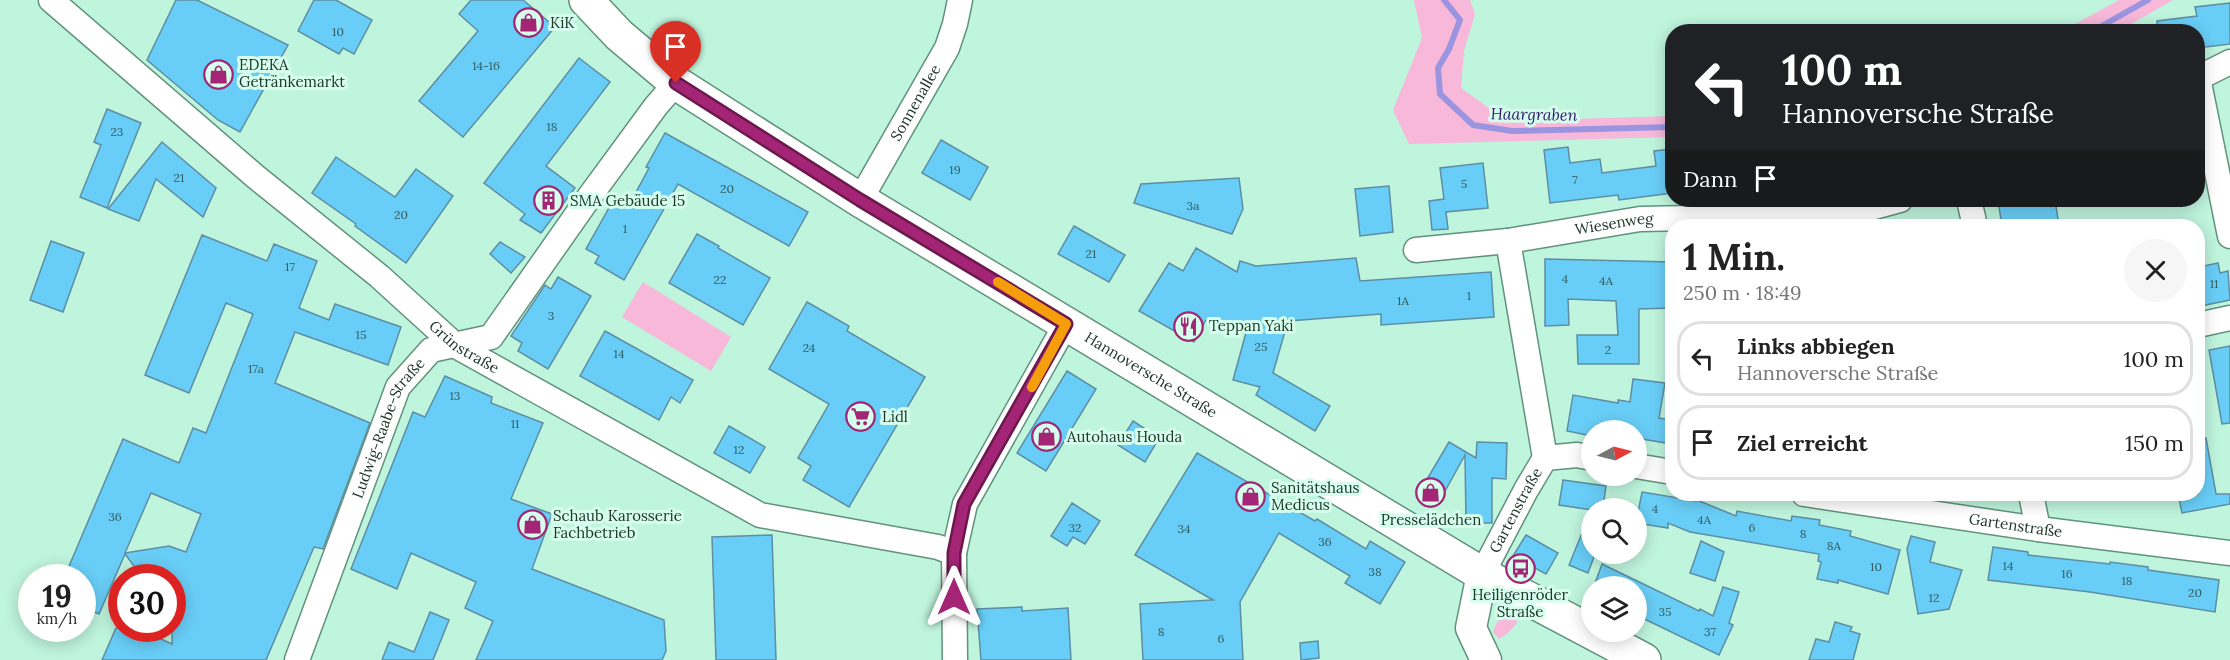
<!DOCTYPE html>
<html lang="de">
<head>
<meta charset="utf-8">
<style>
	body { margin:0; font-family:Lora,serif; background:#f6f6f6; color:#222; height:100vh; display:flex; flex-direction:column; font-size:22px; white-space:nowrap }
	* { box-sizing:border-box; margin:0 }
	p { font-size:20px; color:#767676 }
	.icon { flex:none; width:33px; height:33px; fill:none; stroke:currentColor; stroke-width:2; stroke-linecap:round; stroke-linejoin:round }
	.map { position:relative; flex:1; overflow:hidden }
	.panel { position:absolute; left:1665px; top:219px; width:540px; height:282px; display:flex; flex-direction:column; background:#fff; border-radius:24px; box-shadow:0 3px 15px #0003 }
	.panel>* { flex:none }
	.top-card { position:absolute; left:1665px; top:24px; width:540px; height:183px; border-radius:24px; box-shadow:0 3px 15px #0003; background:#202124; color:#fff; overflow:hidden }
	.needle { width:39px; rotate:83deg }
	.controls { position:absolute; left:1581px; top:420px; display:grid; gap:12px }
	.controls a { display:grid; place-items:center; width:66px; height:66px; border-radius:50%; background:#fff; box-shadow:0 3px 15px #0003; font-size:30px }
	.speed { position:absolute; left:18px; top:564px; display:flex; gap:12px; font-size:30px; font-weight:700; text-align:center }
	.speed>* { display:grid; place-content:center; width:78px; height:78px; border-radius:50%; background:#fff; box-shadow:0 3px 15px #0003; line-height:1 }
	.speed small { font-size:15px; font-weight:400 }
	.speed .limit { border:9px solid #d22; background:#fff; color:#111 }
	.pin { position:absolute; display:grid; place-items:center; width:51px; height:51px; color:#fff; margin:-62px -26px; border-radius:50% 50% 50% 0; rotate:-45deg; box-shadow:0 0 6px #0007 }
	.pin .icon { rotate:45deg }
	.me { position:absolute; width:66px; margin:-33px; rotate:0deg; stroke-linejoin:round; filter:drop-shadow(0 0 4px #0008) }
	.turn { display:flex; align-items:center; gap:21px; height:126px; padding:0 18px; font-size:27px }
	.turn .icon { width:78px; height:78px; stroke-width:2.5 }
	.turn b { display:block; font-size:42px; line-height:51px }
	.then { display:flex; align-items:center; height:57px; padding:0 18px; background:#0003; gap:12px; font-size:22px }
	.round { display:grid; place-items:center; flex:none; width:63px; height:63px; border-radius:32px; background:#f6f6f6 }
	.summary { display:flex; align-items:center; justify-content:space-between; height:102px; padding:0 18px }
	h1 { font-size:36px; font-weight:700; line-height:45px }
	ul { padding:0; list-style:none }
	li { display:flex; align-items:center; gap:18px; height:75px; margin:0 12px 9px; padding:0 6px; border:3px solid #e0e0e0; border-radius:24px }
	li div { flex:1 }
	li b { display:block; font-size:22px }
	li em { font-style:normal }
	.map>svg:first-child { display:block }
</style>
</head>
<body>
<div class="map">
<svg width="2230" height="660" viewBox="0 0 2230 660">
	<rect width="100%" height="100%" fill="#bff4dd"/>
	<g fill="#f7b8d9">
		<path d="M1414,0H1470L1475,14L1464,51L1461,88L1507,121L1672,116V137L1409,144L1393,110L1422,38Z"/>
		<path d="M2119,0H2173L2119,31H2062Z"/>
		<path d="M643,282L731,337L711,371L622,317Z"/>
		<path d="M1506,614H1515L1517,623L1508,633L1499,639L1493,632L1497,622Z"/>
	</g>
	<g fill="none" stroke-linecap="round" stroke-linejoin="round">
		<g stroke="#9a94e1" stroke-width="6">
			<path d="M1444,0L1460,20L1449,49L1438,68L1440,94L1473,125L1512,131L1672,127"/>
			<path d="M2091,32L2148,0"/>
		</g>
	</g>
	<g fill="#69cef7" stroke="#5d8ea3" stroke-width="1.5" fill-rule="evenodd">
		<path d="M176,0H197L288,45L240,132L218,120L147,60Z"/>
		<path d="M314,0H336L372,20L354,54L343,48L339,54L298,31Z"/>
		<path d="M471,0H523L555,27L463,137L419,101L478,31L459,14Z"/>
		<path d="M2230,3V44L2198,48V32H2157V21L2197,16L2195,7Z"/>
		<path d="M579,58L610,82L546,166L575,188L541,233L520,220L525,214L484,183Z"/>
		<path d="M107,109L141,123L107,208L80,197L101,145L94,142Z"/>
		<path d="M665,133L808,212L789,246L678,184L624,280L595,263L599,256L586,249L615,197L629,205L649,168L646,167Z"/>
		<path d="M941,140L988,167L970,200L922,173Z"/>
		<path d="M162,142L216,188L203,217L156,179L139,221L108,209Z"/>
		<path d="M1568,147L1570,163L1600,159L1602,173L1656,166L1654,151L1672,149V193L1619,200L1618,195L1550,203L1544,150Z"/>
		<path d="M336,157L395,197L416,169L453,196L406,263L355,226L356,224L312,193Z"/>
		<path d="M1483,163L1488,208L1446,212L1448,229L1432,230L1429,201L1444,199L1440,168Z"/>
		<path d="M1239,178L1243,209L1232,234L1134,203L1141,184Z"/>
		<path d="M1389,186L1393,232L1360,236L1355,189Z"/>
		<path d="M2007,200H2055L2059,225L2002,226L1998,201Z"/>
		<path d="M1074,226L1125,255L1109,282L1058,254Z"/>
		<path d="M697,234L719,246L718,248L770,278L743,325L669,283Z"/>
		<path d="M202,235L267,261L274,244L317,261L299,308L329,320L335,304L401,327L388,365L295,332L275,383L370,423L323,549L314,547L266,660H102L116,628H137L172,644V578H143L125,554L99,614L82,607V578H64L123,439L179,463L193,428L206,433L253,314L226,303L189,393L145,375ZM151,493L201,514L186,552L169,546L125,553Z"/>
		<path d="M51,241L84,253L63,312L30,300Z"/>
		<path d="M500,242L525,257L511,273L490,254Z"/>
		<path d="M1196,248L1237,272L1240,261L1256,266L1356,258L1360,281L1491,272L1494,317L1381,325V314L1288,321L1273,373L1330,406L1315,431L1256,395L1260,387L1233,380L1247,329L1206,320L1194,342L1139,311L1169,263L1183,271Z"/>
		<path d="M1545,259L1672,262V308L1639,309V364H1578L1577,335H1618L1616,301L1568,299L1569,325L1545,326Z"/>
		<path d="M2218,263L2220,273L2228,271L2230,300L2201,306L2198,287V276H2201L2199,267Z"/>
		<path d="M558,277L591,296L548,369L518,351L522,343L511,336L545,285L551,289Z"/>
		<path d="M807,302L849,326L847,331L925,377L849,507L803,480L811,466L798,458L829,404L769,369Z"/>
		<path d="M605,331L693,380L680,403L671,397L659,420L580,376Z"/>
		<path d="M2230,346V423L2222,424L2209,350Z"/>
		<path d="M1067,371L1096,389L1046,471L1017,453Z"/>
		<path d="M445,376L492,397L491,403L543,423L511,499L552,514L532,569L664,620L666,651L662,660H476L493,621L465,608L476,582L411,553L397,589L351,569L413,412L425,417Z"/>
		<path d="M1633,379L1665,383L1659,418L1672,420V444L1636,438V430H1592V436L1567,431L1573,395L1618,403V400L1630,402Z"/>
		<path d="M1133,421L1159,438L1145,462L1118,445Z"/>
		<path d="M729,426L765,447L750,473L714,453Z"/>
		<path d="M2206,438L2216,494H2230V504L2182,513L2178,494H2198V439Z"/>
		<path d="M1449,442L1476,458L1477,442L1507,443L1506,479L1492,478V523H1466L1465,455L1439,502L1420,491Z"/>
		<path d="M1197,453L1315,521L1317,519L1366,549L1370,541L1405,562L1380,604L1345,583L1350,576L1279,533L1240,602L1243,660H1143L1140,604L1213,600L1135,555Z"/>
		<path d="M1563,480L1606,486L1603,508L1592,510L1559,505Z"/>
		<path d="M1642,492L1696,501L1697,500L1736,516L1737,511L1791,521L1792,516L1820,520L1819,525L1851,531L1850,536L1900,550L1888,594L1838,580V583L1817,579L1821,562L1818,561L1819,554L1690,532L1668,523V528L1636,523Z"/>
		<path d="M1072,503L1100,521L1085,544L1073,537L1067,546L1051,536Z"/>
		<path d="M1591,511L1592,554H1595L1588,573L1569,565Z"/>
		<path d="M772,535L776,660H716L712,537Z"/>
		<path d="M1526,535L1558,553L1546,574L1513,556Z"/>
		<path d="M1911,536L1935,542L1930,562L1962,570L1949,609L1918,614L1907,549Z"/>
		<path d="M1701,541L1724,552L1715,581L1690,573Z"/>
		<path d="M1993,547L2028,552V555L2110,564V562L2148,567V570L2219,580L2215,612L2090,592L1988,580Z"/>
		<path d="M1602,564L1699,611L1700,609L1713,616L1723,587L1739,592L1729,623L1733,625L1719,655L1636,615V586H1594Z"/>
		<path d="M1022,607V611L1068,608L1071,660H981L977,609Z"/>
		<path d="M430,612L449,620L433,660H382L389,642L414,652Z"/>
		<path d="M1835,622L1852,627L1850,631L1860,634L1853,660H1809L1816,639L1829,642Z"/>
		<path d="M1318,641L1319,658L1301,660L1300,643Z"/>
	</g>
	<g fill="none" stroke-linecap="round" stroke-linejoin="round">
		<defs>
			<g id="minor">
				<path id="s1" d="M51,0L256,177L379,276L456,346L760,515L938,547L954,553"/>
				<path d="M2198,78L2230,236"/>
				<path d="M2198,78L2230,62"/>
				<path id="s2" d="M860,200L947,48L955,24L960,0"/>
				<path d="M1969,200L1975,226"/>
				<path d="M1508,241L1545,458"/>
				<path id="s3" d="M1416,250L1508,241L1640,219L1845,215L1900,200"/>
				<path d="M2198,325L2230,318"/>
				<path d="M1636,466L1672,472"/>
				<path id="s4" d="M1804,494L2038,529L2230,553"/>
				<path d="M2031,494L2038,529"/>
				<path id="s5" d="M1482,574L1526,490L1545,458L1577,455L1592,458"/>
				<path id="s6" d="M297,660L398,387L431,350L491,337L590,196L656,106L676,83"/>
				<path d="M955,660L954,553L965,504L1066,324"/>
			</g>
			<path id="tertiary" d="M1482,574L1471,628L1486,660"/>
			<g id="secondary">
				<path id="s7" d="M586,0L619,35L676,83L860,200L1482,574L1644,660"/>
			</g>
		</defs>
		<use href="#minor" stroke="#61927e" stroke-width="27"/>
		<use href="#tertiary" stroke="#61927e" stroke-width="33"/>
		<use href="#secondary" stroke="#61927e" stroke-width="36"/>
		<use href="#minor" stroke="#fff" stroke-width="24"/>
		<use href="#tertiary" stroke="#fff" stroke-width="30"/>
		<use href="#secondary" stroke="#fff" stroke-width="33"/>
	</g>
	<g fill="none" stroke-linecap="round" stroke-linejoin="round">
		<defs>
			<path id="route" d="M676,83L860,200L1066,324L964,504L954,553V597"/>
		</defs>
		<use href="#route" stroke="#6b184d" stroke-width="15"/>
		<use href="#route" stroke="#a42576" stroke-width="10"/>
		<path stroke="#f59e0b" stroke-width="10" d="M998,282L1066,324L1032,387"/>
	</g>
	<defs>
		<symbol id="shop-ring" viewBox="-11 -11 22 22"><circle r="9.5" fill="#d5feec" stroke="#a42576" stroke-width="1.5"/><path d="M-5-2.5h2.3a2.7 3.5 0 0 1 5.4 0H5L5.5 6h-11ZM-1.5-2.5h3a1.5 2.3 0 0 0-3 0Z" fill="#a42576"/></symbol>
		<symbol id="building-ring" viewBox="-11 -11 22 22"><circle r="9.5" fill="#d5feec" stroke="#a42576" stroke-width="1.5"/><path d="M-4-6H4V6H1V3H-1V6H-4ZM-2.5-4.3h1.7v1.8h-1.7ZM.8-4.3h1.7v1.8H.8ZM-2.5-1h1.7V.8h-1.7ZM.8-1h1.7V.8H.8Z" fill="#a42576"/></symbol>
		<symbol id="restaurant-ring" viewBox="-11 -11 22 22"><circle r="9.5" fill="#d5feec" stroke="#a42576" stroke-width="1.5"/><path d="M-5-6h1v4h1v-4h1v4h1v-4h1v5L-1.5 .5V6h-2V.5L-5-1ZM5-6V6H3V1.5H1.5Q1.5-4 5-6Z" fill="#a42576"/></symbol>
		<symbol id="supermarket-ring" viewBox="-11 -11 22 22"><circle r="9.5" fill="#d5feec" stroke="#a42576" stroke-width="1.5"/><path d="M-6-5.5h2.5l.6 2H6L4.5 2H-2.5L-4.4-4H-6ZM-1.5 3.2a1.3 1.3 0 1 0 .1 0ZM3 3.2a1.3 1.3 0 1 0 .1 0Z" fill="#a42576"/></symbol>
		<symbol id="bus-ring" viewBox="-11 -11 22 22"><circle r="9.5" fill="#d5feec" stroke="#a42576" stroke-width="1.5"/><path d="M-5-6H5V4H4V6H2V4H-2V6H-4V4H-5ZM-3.5-4V0h7V-4ZM-3.5 1.2v1.5H-2V1.2ZM2 1.2v1.5H3.5V1.2Z" fill="#a42576"/></symbol>
	</defs>
	<g fill-rule="evenodd">
		<use href="#shop-ring" x="512" y="6" width="33" height="33"/>
		<use href="#shop-ring" x="202" y="58" width="33" height="33"/>
		<use href="#building-ring" x="532" y="184" width="33" height="33"/>
		<use href="#restaurant-ring" x="1172" y="310" width="33" height="33"/>
		<use href="#supermarket-ring" x="844" y="400" width="33" height="33"/>
		<use href="#shop-ring" x="1030" y="420" width="33" height="33"/>
		<use href="#shop-ring" x="1414" y="476" width="33" height="33"/>
		<use href="#shop-ring" x="1234" y="480" width="33" height="33"/>
		<use href="#shop-ring" x="516" y="508" width="33" height="33"/>
		<use href="#bus-ring" x="1504" y="552" width="33" height="33"/>
	</g>
	<g text-anchor="middle" stroke-width="6" stroke-linejoin="round" paint-order="stroke">
		<g font-size="12" fill="#335c60">
			<text x="338" y="36">10</text>
			<text x="486" y="70">14-16</text>
			<text x="552" y="131">18</text>
			<text x="117" y="136">23</text>
			<text x="955" y="174">19</text>
			<text x="179" y="182">21</text>
			<text x="1575" y="184">7</text>
			<text x="1464" y="188">5</text>
			<text x="727" y="193">20</text>
			<text x="1193" y="210">3a</text>
			<text x="401" y="219">20</text>
			<text x="625" y="233">1</text>
			<text x="1091" y="258">21</text>
			<text x="290" y="271">17</text>
			<text x="1565" y="283">4</text>
			<text x="720" y="284">22</text>
			<text x="1606" y="285">4A</text>
			<text x="2214" y="288">11</text>
			<text x="1469" y="300">1</text>
			<text x="1403" y="305">1A</text>
			<text x="551" y="320">3</text>
			<text x="361" y="339">15</text>
			<text x="1261" y="351">25</text>
			<text x="809" y="352">24</text>
			<text x="1608" y="354">2</text>
			<text x="619" y="358">14</text>
			<text x="256" y="373">17a</text>
			<text x="455" y="400">13</text>
			<text x="515" y="428">11</text>
			<text x="739" y="454">12</text>
			<text x="1655" y="513">4</text>
			<text x="115" y="521">36</text>
			<text x="1704" y="524">4A</text>
			<text x="1075" y="532">32</text>
			<text x="1752" y="532">6</text>
			<text x="1184" y="533">34</text>
			<text x="1803" y="538">8</text>
			<text x="1325" y="546">36</text>
			<text x="1834" y="550">8A</text>
			<text x="2008" y="570">14</text>
			<text x="1876" y="571">10</text>
			<text x="1375" y="576">38</text>
			<text x="2067" y="578">16</text>
			<text x="2127" y="585">18</text>
			<text x="2195" y="597">20</text>
			<text x="1934" y="602">12</text>
			<text x="1665" y="616">35</text>
			<text x="1161" y="636">8</text>
			<text x="1710" y="636">37</text>
			<text x="1221" y="643">6</text>
		</g>
		<g font-size="15" fill="#21362d" stroke="#d5feec" text-anchor="start">
			<text x="550" y="28">KiK</text>
			<text x="239" y="70">EDEKA<tspan x="239" dy="17">Getränkemarkt</tspan></text>
			<text x="570" y="206">SMA Gebäude 15</text>
			<text x="1209" y="331">Teppan Yaki</text>
			<text x="882" y="422">Lidl</text>
			<text x="1067" y="442">Autohaus Houda</text>
			<text x="1271" y="493">Sanitätshaus<tspan x="1271" dy="17">Medicus</tspan></text>
			<text x="553" y="521">Schaub Karosserie<tspan x="553" dy="17">Fachbetrieb</tspan></text>
			<text x="1431" y="525" text-anchor="middle">Presselädchen</text>
			<text x="1520" y="600" text-anchor="middle">Heiligenröder<tspan x="1520" dy="17">Straße</tspan></text>
		</g>
		<g font-size="15" fill="#21362d" stroke="#d5feec">
			<text dy="5" stroke="none"><textPath href="#s2" startOffset="112">Sonnenallee</textPath></text>
			<text dy="5" stroke="none"><textPath href="#s3" startOffset="200">Wiesenweg</textPath></text>
			<text dy="5" stroke="none"><textPath href="#s1" startOffset="540">Grünstraße</textPath></text>
			<text dy="5" stroke="none"><textPath href="#s7" startOffset="680">Hannoversche Straße</textPath></text>
			<text dy="5" stroke="none"><textPath href="#s6" startOffset="250">Ludwig-Raabe-Straße</textPath></text>
			<text dy="5" stroke="none"><textPath href="#s5" startOffset="72">Gartenstraße</textPath></text>
			<text dy="5" stroke="none"><textPath href="#s4" startOffset="214">Gartenstraße</textPath></text>
		</g>
		<g font-size="16" font-style="italic" fill="#2f1870" stroke="#d5feec">
			<text transform="translate(1534 114) rotate(1)" y="6">Haargraben</text>
		</g>
	</g>
</svg>
<div class="controls">
<a><svg class="needle" viewBox="-14 -14 28 28"><path d="M0-13l5 13h-10z" fill="#e53935"/><path d="M0 13l5-13h-10z" fill="#767676"/></svg></a>
<a><svg class="icon" aria-label="search" viewBox="0 0 24 24"><circle cx="10" cy="10" r="6"/><path d="M15 15l6 6"/></svg></a>
<a><svg class="icon" aria-label="layers" viewBox="0 0 24 24"><path d="M12 4l9 5-9 5-9-5zM3 14l9 5 9-5"/></svg></a>
</div>
<div class="speed"><div>19<small>km/h</small></div><div class="limit">30</div></div>
<div class="pin" style="left:676px;top:83px;background:#d93025"><svg class="icon" aria-label="arrive" viewBox="0 0 24 24"><path d="M6 21V4h12l-3 4 3 4H6"/></svg></div>
<svg class="me" style="left:954px;top:597px" viewBox="-20 -20 40 40"><path d="M0-17L14 15 0 8-14 15z" fill="#a42576" stroke="#fff" stroke-width="4"/></svg>
<div class="top-card">
<div class="turn"><svg class="icon" aria-label="left" viewBox="0 0 24 24"><path d="M17 20v-9H6M10 6l-5 5 5 5"/></svg><div><b>100 m</b>Hannoversche Straße</div></div>
<div class="then">Dann<svg class="icon" aria-label="arrive" viewBox="0 0 24 24"><path d="M6 21V4h12l-3 4 3 4H6"/></svg></div>
</div>
<section class="panel">
<div class="summary"><div><h1>1 Min.</h1><p>250 m · 18:49</p></div><a class="round"><svg class="icon" aria-label="close" viewBox="0 0 24 24"><path d="M6 6l12 12M18 6L6 18"/></svg></a></div>
<ul>
<li><svg class="icon" aria-label="left" viewBox="0 0 24 24"><path d="M17 20v-9H6M10 6l-5 5 5 5"/></svg><div><b>Links abbiegen</b><p>Hannoversche Straße</p></div><em>100 m</em></li>
<li><svg class="icon" aria-label="arrive" viewBox="0 0 24 24"><path d="M6 21V4h12l-3 4 3 4H6"/></svg><div><b>Ziel erreicht</b></div><em>150 m</em></li>
</ul>
</section>
</div>
</body>
</html>
